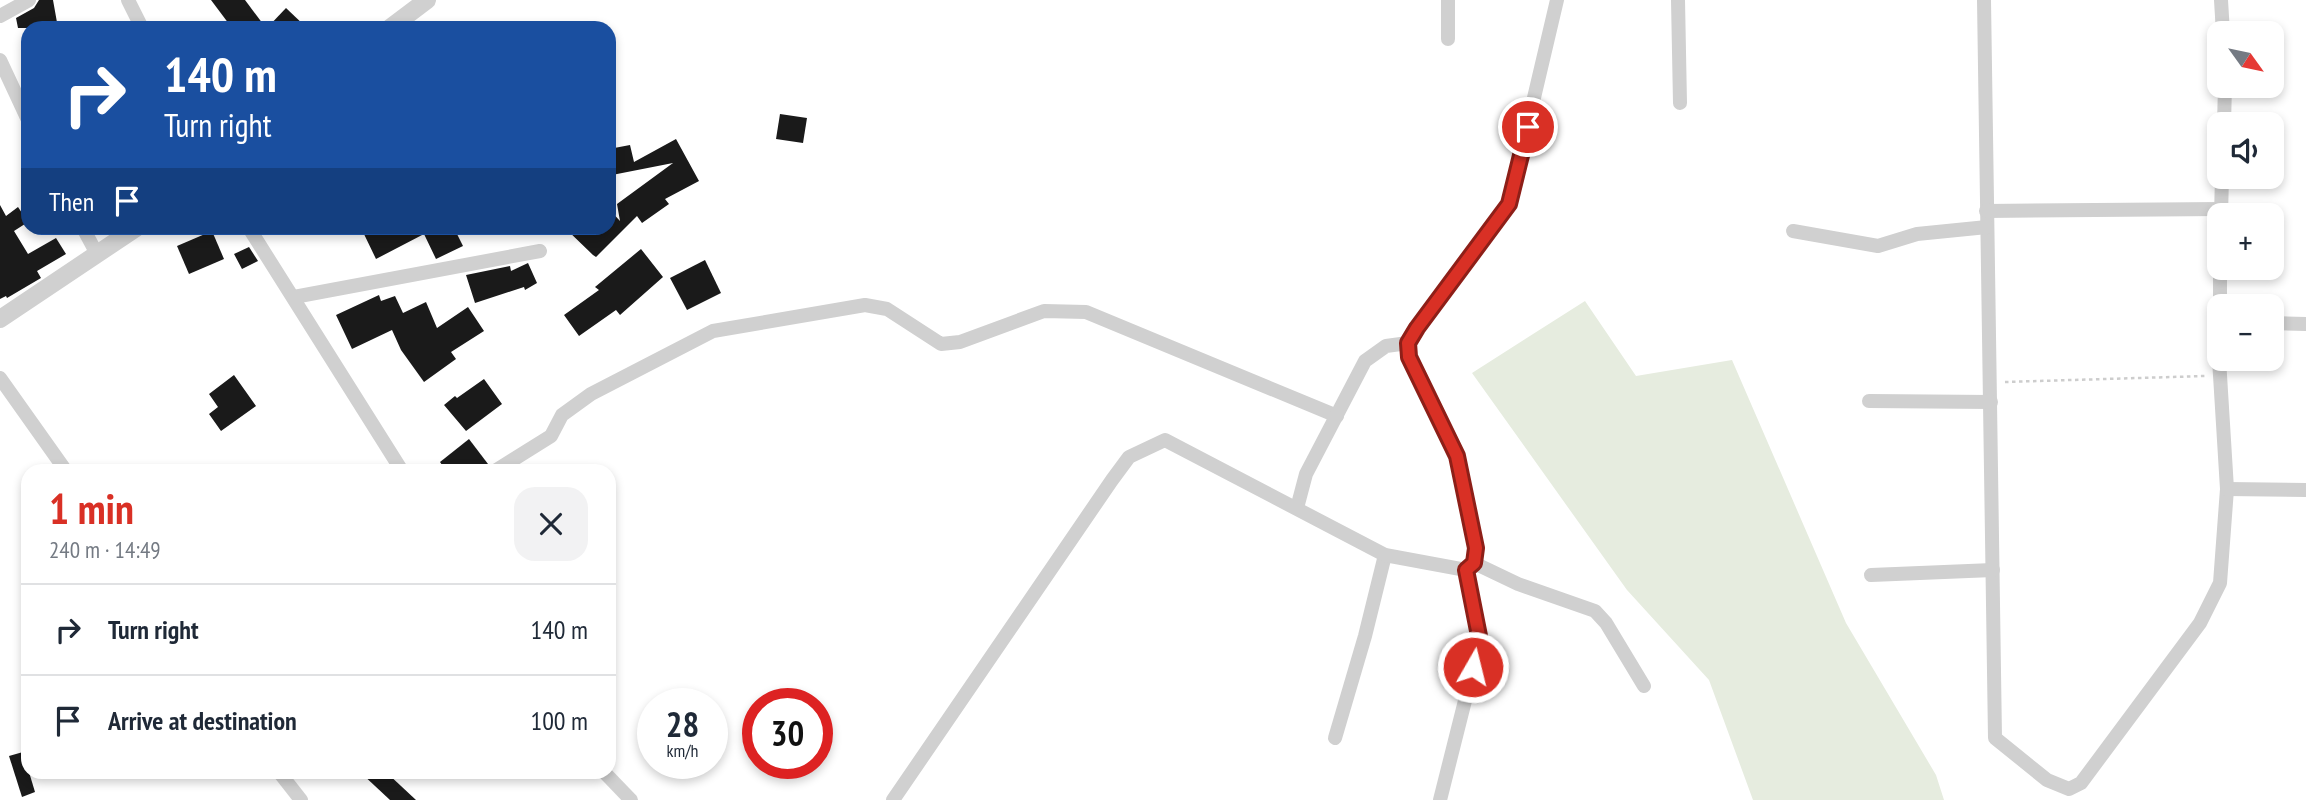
<!DOCTYPE html>
<html lang="en">
<head>
<meta charset="utf-8">
<style>
	body { margin:0; font-family:"PT Sans Narrow",sans-serif; background:#f2f2f3; color:#1f2937; height:100vh; display:flex; flex-direction:column; font-size:26px; white-space:nowrap }
	* { box-sizing:border-box; margin:0 }
	p { font-size:23px; color:#747a83 }
	.icon { flex:none; width:38px; height:38px; fill:none; stroke:currentColor; stroke-width:2; stroke-linecap:round; stroke-linejoin:round }
	.map { position:relative; flex:1; overflow:hidden }
	.details { position:absolute; left:21px; top:464px; width:595px; height:315px; display:flex; flex-direction:column; background:#fff; border-radius:21px; box-shadow:0 4px 10px #0003 }
	.details>* { flex:none }
	.top-card { position:absolute; left:21px; top:21px; width:595px; height:214px; border-radius:21px; box-shadow:0 4px 10px #0003; background:#1a4fa0; color:#fff; overflow:hidden }
	.needle { width:46px; rotate:123deg }
	.fabs { position:absolute; left:2207px; top:21px; display:grid; gap:14px }
	.fabs a { display:grid; place-items:center; width:77px; height:77px; border-radius:14px; background:#fff; box-shadow:0 4px 10px #0003; font-size:35px }
	.speed { position:absolute; left:637px; top:688px; display:flex; gap:14px; font-size:35px; font-weight:700; text-align:center }
	.speed>* { display:grid; place-content:center; width:91px; height:91px; border-radius:50%; background:#fff; box-shadow:0 4px 10px #0003; line-height:1 }
	.speed small { font-size:18px; font-weight:400 }
	.speed .limit { border:10px solid #d22; background:#fff; color:#111 }
	.pin { position:absolute; display:grid; place-items:center; width:60px; height:60px; color:#fff; margin:-30px; border:4px solid #fff; border-radius:50%; box-shadow:0 2px 7px #0007 }
	.me { position:absolute; width:77px; margin:-38px; rotate:8deg; stroke-linejoin:round; filter:drop-shadow(0 0 5px #0008) }
	.turn { display:flex; align-items:center; gap:24px; height:147px; padding:0 28px; font-size:32px }
	.turn .icon { width:91px; height:91px; stroke-width:2.5 }
	.turn b { display:block; font-size:49px; line-height:60px }
	.then { display:flex; align-items:center; height:66px; padding:0 28px; background:#0003; gap:14px; font-size:26px }
	.round { display:grid; place-items:center; flex:none; width:74px; height:74px; border-radius:21px; background:#f2f2f3 }
	.overview { display:flex; align-items:center; justify-content:space-between; height:119px; padding:0 28px }
	h1 { font-size:42px; font-weight:700; line-height:52px; color:#d93025 }
	ul { padding:0; list-style:none }
	li { display:flex; align-items:center; gap:21px; height:91px; padding:0 28px; border-top:2px solid #e0e1e3 }
	li div { flex:1 }
	li b { display:block; font-size:26px }
	li em { font-style:normal }
	.map>svg:first-child { display:block }
</style>
</head>
<body>
<div class="map">
<svg width="2306" height="800" viewBox="0 0 2306 800">
	<rect width="100%" height="100%" fill="#fff"/>
	<path fill="#e6ecdf" d="M1585,301L1636,376L1732,360L1846,623L1936,775L1944,800H1753L1709,680L1627,590L1472,373Z"/>
	<g fill="#1a1a1a">
		<path d="M39,0H53L58,28H18L16,18L34,8Z"/>
		<path d="M211,0H245L266,28H232Z"/>
		<path d="M286,8L307,28H267Z"/>
		<path d="M780,114L807,118L803,143L776,139Z"/>
		<path d="M676,139L699,181L665,199L669,204L642,223L637,216L596,257L593,255L565,228H609V209L620,221L617,204L673,163L612,175L609,149L630,145L634,162Z"/>
		<path d="M0,205L6,216L18,207L28,222L14,231L28,254L56,238L66,254L37,271L41,278L7,298L6,296L0,299Z"/>
		<path d="M371,228H454L463,246L436,259L424,234L376,259L363,232Z"/>
		<path d="M212,231L224,259L189,274L177,246Z"/>
		<path d="M249,247L258,261L242,269L234,254Z"/>
		<path d="M641,249L663,277L620,315L616,310L579,336L564,315L599,290L595,287Z"/>
		<path d="M705,260L721,293L687,310L670,278Z"/>
		<path d="M528,263L537,283L525,290L524,287L475,303L466,275L510,266L511,271Z"/>
		<path d="M379,295L381,301L395,296L403,313L426,302L437,328L468,307L484,331L451,352L456,359L424,382L401,350L392,330L352,349L336,315Z"/>
		<path d="M234,375L256,406L221,431L209,414L218,407L209,394Z"/>
		<path d="M484,379L502,404L466,431L444,405L455,396L457,398Z"/>
		<path d="M469,439L488,464L486,468L482,471H446L440,462Z"/>
		<path d="M23,752L35,792L22,797L9,756Z"/>
		<path d="M360,772H386L416,800H390Z"/>
	</g>
	<g fill="none" stroke-linecap="round" stroke-linejoin="round">
		<path stroke="#cdcdcd" stroke-width="2.5" stroke-dasharray="3.5 3.5" stroke-linecap="butt" d="M2005,382L2205,376"/>
		<g stroke="#d0d0d0" stroke-width="14">
			<path d="M128,0L142,28"/>
			<path d="M1448,0V39"/>
			<path d="M1678,0L1680,103"/>
			<path d="M1984,0L1995,738L2047,780L2069,789L2081,783L2200,623L2220,583L2227,489L2219,359"/>
			<path d="M2221,0L2223,33"/>
			<path d="M0,16L29,0"/>
			<path d="M0,60L28,120"/>
			<path d="M2224,124L2225,86"/>
			<path d="M1986,211L2221,209"/>
			<path d="M2221,215L2222,177"/>
			<path d="M83,228L97,254"/>
			<path d="M249,228L402,471"/>
			<path d="M1793,231L1878,246L1917,234L1987,227"/>
			<path d="M294,297L540,251"/>
			<path d="M2220,306V268"/>
			<path d="M2272,323L2306,324"/>
			<path d="M0,378L66,471"/>
			<path d="M1869,401L1991,402"/>
			<path d="M495,471L551,436L562,415L591,394L713,331L865,305L887,309L941,344L960,342L1044,311L1086,312L1337,416"/>
			<path d="M2227,489L2306,490"/>
			<path d="M1297,508L1306,474L1365,361L1386,346L1408,343"/>
			<path d="M1474,563L1518,584L1595,611L1606,623L1644,686"/>
			<path d="M1871,575L1993,570"/>
			<path d="M1335,738L1365,636L1385,555"/>
			<path d="M279,772L301,800"/>
			<path d="M604,772L631,800"/>
			<path d="M893,800L1112,480L1129,457L1165,440L1385,555L1466,570L1474,563L1476,549L1457,456L1409,357L1408,343L1509,204L1557,0"/>
			<path d="M1440,800L1480,641L1466,570"/>
		</g>
		<g stroke="#d0d0d0" stroke-width="18">
			<path d="M390,28L427,0"/>
			<path d="M0,319L136,228"/>
		</g>
	</g>
	<g fill="none" stroke-linecap="round" stroke-linejoin="round">
		<defs>
			<path id="route" d="M1473,667L1480,641L1466,570L1474,563L1476,548L1457,456L1409,357L1408,343L1417,328L1509,204L1528,127"/>
		</defs>
		<use href="#route" stroke="#8d1f18" stroke-width="18"/>
		<use href="#route" stroke="#d93025" stroke-width="12"/>
	</g>
</svg>
<div class="fabs">
<a><svg class="needle" viewBox="-14 -14 28 28"><path d="M0-13l5 13h-10z" fill="#e53935"/><path d="M0 13l5-13h-10z" fill="#747a83"/></svg></a>
<a><svg class="icon" aria-label="sound" viewBox="0 0 24 24"><path d="M4 9h4l5-4v14l-5-4H4zM17 9q2 3 0 6"/></svg></a>
<a>+</a>
<a>−</a>
</div>
<div class="speed"><div>28<small>km/h</small></div><div class="limit">30</div></div>
<div class="pin" style="left:1528px;top:127px;background:#d93025"><svg class="icon" aria-label="arrive" viewBox="0 0 24 24"><path d="M6 21V4h12l-3 4 3 4H6"/></svg></div>
<svg class="me" style="left:1473px;top:667px" viewBox="-20 -20 40 40"><circle r="17" fill="#d93025" stroke="#fff" stroke-width="3"/><path d="M0-11L8 9 0 5-8 9z" fill="#fff"/></svg>
<div class="top-card">
<div class="turn"><svg class="icon" aria-label="right" viewBox="0 0 24 24"><path d="M7 20v-9h11M14 6l5 5-5 5"/></svg><div><b>140 m</b>Turn right</div></div>
<div class="then">Then<svg class="icon" aria-label="arrive" viewBox="0 0 24 24"><path d="M6 21V4h12l-3 4 3 4H6"/></svg></div>
</div>
<section class="details">
<div class="overview"><div><h1>1 min</h1><p>240 m · 14:49</p></div><a class="round"><svg class="icon" aria-label="close" viewBox="0 0 24 24"><path d="M6 6l12 12M18 6L6 18"/></svg></a></div>
<ul>
<li><svg class="icon" aria-label="right" viewBox="0 0 24 24"><path d="M7 20v-9h11M14 6l5 5-5 5"/></svg><div><b>Turn right</b></div><em>140 m</em></li>
<li><svg class="icon" aria-label="arrive" viewBox="0 0 24 24"><path d="M6 21V4h12l-3 4 3 4H6"/></svg><div><b>Arrive at destination</b></div><em>100 m</em></li>
</ul>
</section>
</div>
</body>
</html>
